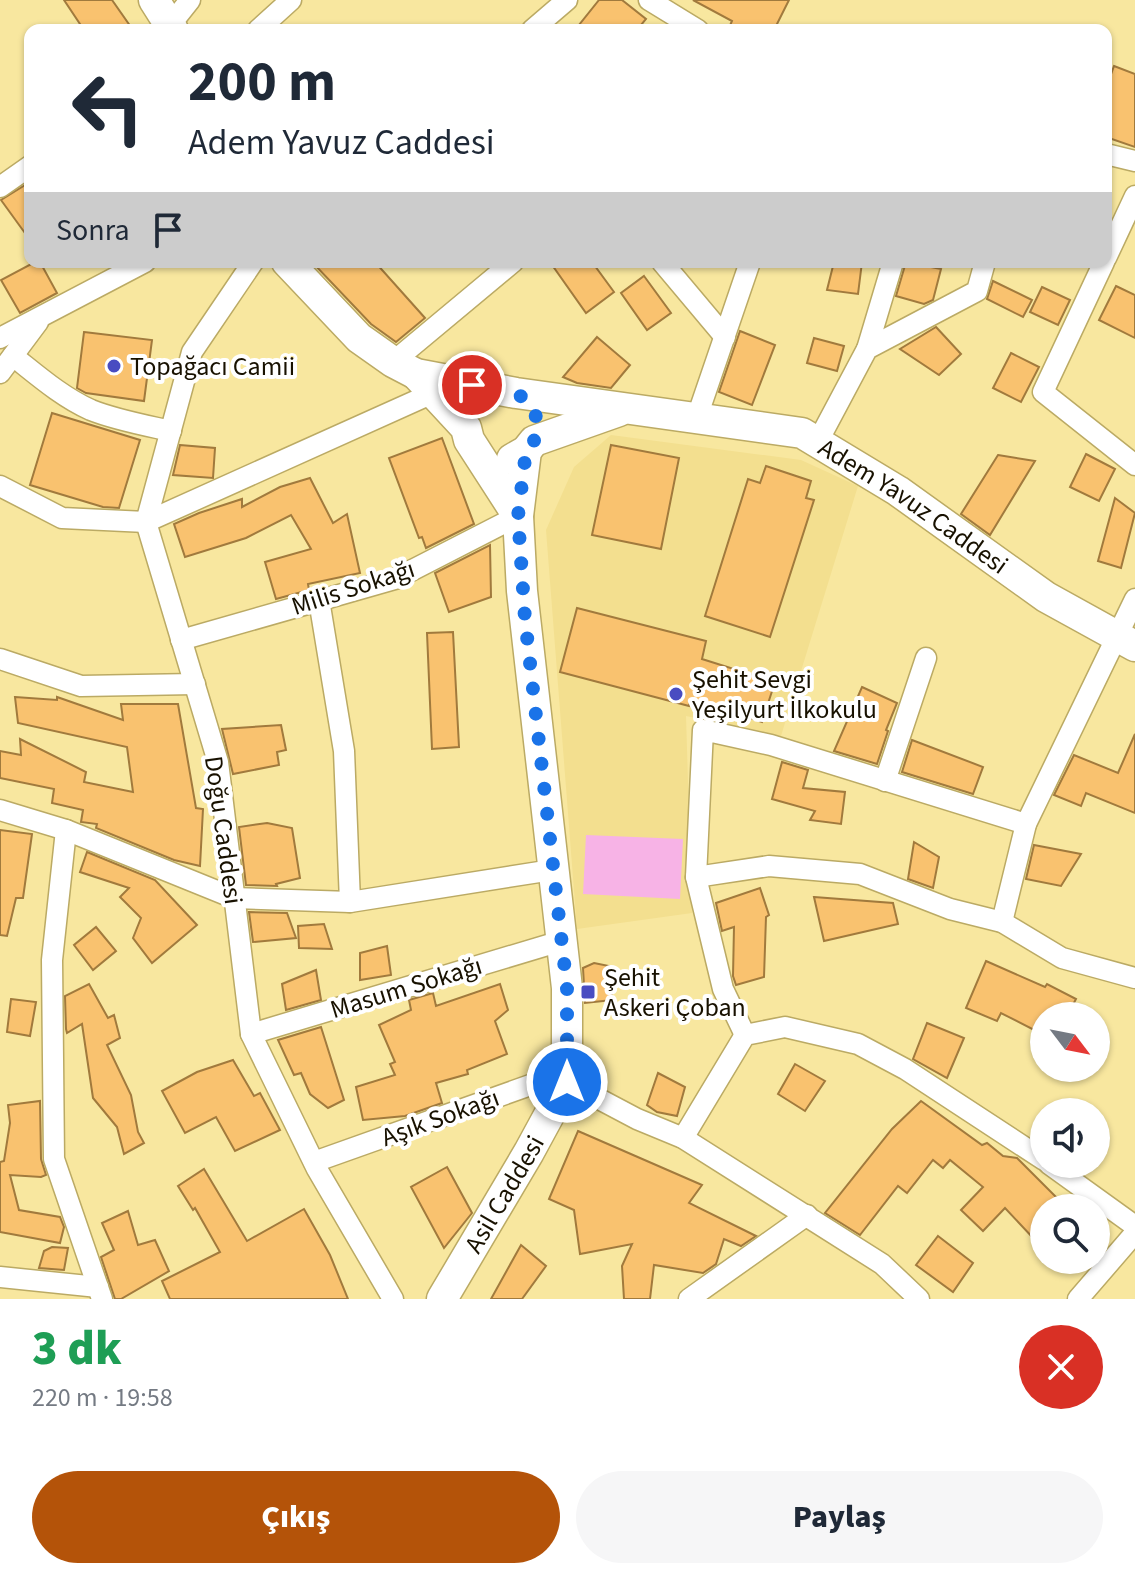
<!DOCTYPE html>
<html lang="tr">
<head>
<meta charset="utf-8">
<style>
	body { margin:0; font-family:"Source Sans 3",sans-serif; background:#f6f6f7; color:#1f2937; height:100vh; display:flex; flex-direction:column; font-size:30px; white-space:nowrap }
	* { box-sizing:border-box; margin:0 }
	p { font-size:26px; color:#747a83 }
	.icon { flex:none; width:44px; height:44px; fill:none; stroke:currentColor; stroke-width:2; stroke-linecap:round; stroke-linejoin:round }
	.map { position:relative; height:1299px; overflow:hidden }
	.side { display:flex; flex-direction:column; background:#fff; flex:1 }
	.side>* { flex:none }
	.guide { position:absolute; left:24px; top:24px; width:1088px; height:244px; border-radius:16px; box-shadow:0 2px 6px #0004; background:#fff; color:#1f2937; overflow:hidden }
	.needle { width:52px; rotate:122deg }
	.tools { position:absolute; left:1030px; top:1002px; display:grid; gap:16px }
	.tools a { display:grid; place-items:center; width:80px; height:80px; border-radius:50%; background:#fff; box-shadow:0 2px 6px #0004; font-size:40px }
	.pin { position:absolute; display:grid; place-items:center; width:68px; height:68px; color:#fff; margin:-34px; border:4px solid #fff; border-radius:50%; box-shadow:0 2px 8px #0007 }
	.me { position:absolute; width:88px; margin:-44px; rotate:0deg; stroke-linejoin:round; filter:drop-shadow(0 0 6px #0008) }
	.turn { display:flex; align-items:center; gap:28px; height:168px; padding:0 32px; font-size:36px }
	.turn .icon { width:104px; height:104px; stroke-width:2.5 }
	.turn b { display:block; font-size:56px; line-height:68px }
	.then { display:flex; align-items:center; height:76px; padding:0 32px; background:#0003; gap:16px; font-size:30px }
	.round { display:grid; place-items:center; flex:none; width:84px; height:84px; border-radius:42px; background:#f6f6f7 }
	.overview { display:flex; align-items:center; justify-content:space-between; height:136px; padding:0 32px }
	h1 { font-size:48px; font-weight:800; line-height:60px; color:#1e9e55 }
	.button { display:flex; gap:16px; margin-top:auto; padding:16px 32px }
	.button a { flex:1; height:92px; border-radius:48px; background:#b45309; color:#fff; font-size:32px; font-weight:800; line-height:92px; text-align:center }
	.button a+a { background:#f6f6f7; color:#1f2937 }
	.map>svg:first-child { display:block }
</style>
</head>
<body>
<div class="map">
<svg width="1135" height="1299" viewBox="0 0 1135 1299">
	<rect width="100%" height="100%" fill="#f8e79f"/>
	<path fill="#f3df8f" d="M611,435L801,460L858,486L781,736L686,716L692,913L577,929L546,530L574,467Z"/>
	<path fill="#f7b3e6" d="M586,835L683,839L680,899L583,894Z"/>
	<g fill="#f9c26f" stroke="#a17a3d" stroke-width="2">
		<path d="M64,0H112L133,30H84Z"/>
		<path d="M599,0H622L646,19L637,30H575Z"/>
		<path d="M693,0H789L774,30H728L732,21Z"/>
		<path d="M1114,66L1135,74V147L1106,137V88Z"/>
		<path d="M30,182V240L1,200Z"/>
		<path d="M35,262H40L57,293L20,313L1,280Z"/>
		<path d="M312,262H375L425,318L396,342L371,324Z"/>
		<path d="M550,262H592L614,292L586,313Z"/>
		<path d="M834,262H862L858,294L827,290Z"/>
		<path d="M906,262L941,269L933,300L924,304L896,296Z"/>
		<path d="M644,276L671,313L647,330L621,293Z"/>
		<path d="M993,281L1032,300L1023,317L987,299Z"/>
		<path d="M1116,286L1135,295V338L1099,320Z"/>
		<path d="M1042,287L1070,300L1058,325L1030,312Z"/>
		<path d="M936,327L961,354L939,375L900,349Z"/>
		<path d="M740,331L775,345L752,405L719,392Z"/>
		<path d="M84,332L152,340L144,401L86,393L77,388Z"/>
		<path d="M597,337L630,365L611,388L577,383L563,377Z"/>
		<path d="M814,338L844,346L837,371L807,363Z"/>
		<path d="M1011,353L1039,367L1021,402L993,388Z"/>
		<path d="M52,413L140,440L119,508L103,507L30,485Z"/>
		<path d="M442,438L474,524L426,548L422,537L419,538L389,458Z"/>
		<path d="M180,445L215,448L213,478L173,475Z"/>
		<path d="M611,445L679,458L661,549L592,535Z"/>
		<path d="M1086,454L1115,469L1099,501L1070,487Z"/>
		<path d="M998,455L1035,461L990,535L961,514Z"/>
		<path d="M766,466L811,481L806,498L814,500L770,637L705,616L748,479L760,483Z"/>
		<path d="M310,478L333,523L347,514L360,573L308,584L309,590L276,599L265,562L311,549L291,515L246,538L185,557L174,524L199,513L242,499V507L280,487Z"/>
		<path d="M1115,498L1135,513L1121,568L1098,561Z"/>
		<path d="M490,545L491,597L449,612L435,573Z"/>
		<path d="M577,608L706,641L702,659L775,682L762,722L691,699L689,706L560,672Z"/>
		<path d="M453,632L459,747L432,749L427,633Z"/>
		<path d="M862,687L897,703L886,730L888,731L877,764L834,751Z"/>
		<path d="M15,697L57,700V697L123,720L121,704H178L196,808L203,809L200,866L174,860L96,828L97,824L81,822L83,810L52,803L54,789L0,778V751L21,755L20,739L86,772L84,782L133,792L127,747L18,723Z"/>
		<path d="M281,725L286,750L277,752L279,765L233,774L222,729Z"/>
		<path d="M1135,734V813L1086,793L1081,806L1054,795L1074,755L1118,773Z"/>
		<path d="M912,740L983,767L973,794L902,772Z"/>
		<path d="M782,762L808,770L803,788L845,792L841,824L810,820L815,811L772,799Z"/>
		<path d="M267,823L292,828L300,878L276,884L277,886L246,885L239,827Z"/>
		<path d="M0,830L32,834L23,898H16L7,936L0,935Z"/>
		<path d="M914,842L939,857L933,888L908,879Z"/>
		<path d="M1034,845L1081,854L1061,886L1026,879Z"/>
		<path d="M87,852L155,880L197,925L152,963L133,938L141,918L120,897L129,888L80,872Z"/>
		<path d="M760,888L769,915L766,917L764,977L736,985L733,976L734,927L722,931L716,903Z"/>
		<path d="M814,897L893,903L898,924L824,941Z"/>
		<path d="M249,912L287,913L296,938L253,942Z"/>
		<path d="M324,924L332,949L299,948L298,926Z"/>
		<path d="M96,927L116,951L93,970L74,945Z"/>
		<path d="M387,946L391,975L360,980V953Z"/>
		<path d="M986,961L1045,987L1047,984L1076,999L1067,1016H1044V1035L1001,1013L997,1021L966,1008Z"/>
		<path d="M594,963L609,966L612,1000L585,1003L583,968Z"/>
		<path d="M316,970L321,1000L286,1010L282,984Z"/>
		<path d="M89,984L108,1018L114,1015L120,1038L107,1045L131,1095L138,1132L144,1143L124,1154L117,1127L93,1098L82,1024L67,1033L66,1029L65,996Z"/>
		<path d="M500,984L508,1010L495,1021L507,1054L467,1070L468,1074L436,1083L442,1103L405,1116L363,1120L356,1087L395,1075L390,1064L395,1062L379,1025L411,1010L409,1000L433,993L436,1006Z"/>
		<path d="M11,999L36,1002L30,1036L7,1032Z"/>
		<path d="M927,1023L964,1038L947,1078L913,1059Z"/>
		<path d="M321,1027L344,1100L328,1108L310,1094L301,1073L294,1075L278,1040Z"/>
		<path d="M233,1060L254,1096L260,1093L280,1130L235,1151L216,1117L185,1133L162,1091L197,1072Z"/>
		<path d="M795,1064L825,1081L805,1111L778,1094Z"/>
		<path d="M658,1073L685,1087L677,1116L657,1112L647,1105Z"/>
		<path d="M40,1101L41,1159L46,1175L41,1177L10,1175L19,1210L60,1217L64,1227L60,1243L0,1232V1162L4,1161L10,1123L8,1105Z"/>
		<path d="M921,1101L982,1145L987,1143L1003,1156L1017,1158L1067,1208H1044V1231L1035,1240L1005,1208L983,1231L961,1210L983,1187L950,1160L943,1168L933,1160L907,1193L898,1186L860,1235L825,1213L892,1129Z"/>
		<path d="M578,1131L702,1185L689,1203L756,1236L741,1246L724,1239L716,1264L703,1273L654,1265L650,1299H624L622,1266L632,1244L580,1254L574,1210L549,1199Z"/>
		<path d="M447,1167L472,1213L444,1248L411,1187Z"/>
		<path d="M204,1169L247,1241L304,1209L330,1255L348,1299H170L162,1281L220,1252L195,1208L193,1210L178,1186Z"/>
		<path d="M128,1211L138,1245L155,1240L169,1271L121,1299H115L101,1257L114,1250L102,1223Z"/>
		<path d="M938,1236L973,1263L953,1292L916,1265Z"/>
		<path d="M521,1245L546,1266L522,1299H491Z"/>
		<path d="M52,1247L68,1248L64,1270L39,1268L44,1251Z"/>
	</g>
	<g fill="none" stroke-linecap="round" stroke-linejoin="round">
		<defs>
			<g id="street">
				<path d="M649,0L698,30"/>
				<path d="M171,24L190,0"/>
				<path d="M258,30L291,0"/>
				<path d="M532,30L567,0"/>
				<path d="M1106,154L1135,161"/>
				<path d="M0,187L30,166"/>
				<path d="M1106,258L1135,196"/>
				<path d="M253,262L192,352L146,522L218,762L251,1034L317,1169L393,1299"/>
				<path d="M662,262L725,337"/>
				<path d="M1104,262L1043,392L1135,465"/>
				<path d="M0,338L145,262"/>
				<path d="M867,349L893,262"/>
				<path d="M13,356C37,375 62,397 91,410C116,420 144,425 171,431"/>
				<path d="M393,362L513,262"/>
				<path d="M0,373L38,322"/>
				<path d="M697,417L750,262"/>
				<path d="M817,443L867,349L977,291L985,262"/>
				<path d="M0,486L62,518L146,522L433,393"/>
				<path d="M319,600L344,751L350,902L552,870"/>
				<path d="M181,640L395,579L518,516"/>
				<path d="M0,659L81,686L195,684"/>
				<path d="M885,781L926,658"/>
				<path d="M0,810L66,830L234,898L350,902"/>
				<path d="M66,830L52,960L54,1159L102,1299"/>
				<path d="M696,877L769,866L860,874L950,909L1002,922L1062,958L1135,978"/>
				<path d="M1002,922L1026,824L1135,599"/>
				<path d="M251,1034L561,941"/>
				<path d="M745,1035L723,989L696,877L703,730L771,745L1026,824"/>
				<path d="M567,1082L637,1119L683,1138L882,1264L919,1299"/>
				<path d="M683,1138L745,1035L785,1027L858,1044L905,1069L1044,1160"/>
				<path d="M314,1162L567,1072"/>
				<path d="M1049,1164L1135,1226"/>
				<path d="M0,1277L98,1287"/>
				<path d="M689,1299L807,1215"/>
				<path d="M1078,1299L1135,1233"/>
			</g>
			<g id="secondary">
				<path d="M154,0L173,30"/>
				<path id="s1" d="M287,262L359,338L393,362L416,374L516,393L802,433L898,491L1046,597L1135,646"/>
				<path d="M416,374L466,428L469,440L518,516"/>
				<path d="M512,459L526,451L534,441L619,411"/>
				<path id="s2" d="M442,1299L529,1152L567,1082V988L522,591L518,516L526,451"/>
			</g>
		</defs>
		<use href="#street" stroke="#bbaa64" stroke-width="23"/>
		<use href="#secondary" stroke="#bbaa64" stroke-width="33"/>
		<use href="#street" stroke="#fff" stroke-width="20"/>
		<use href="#secondary" stroke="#fff" stroke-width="30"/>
	</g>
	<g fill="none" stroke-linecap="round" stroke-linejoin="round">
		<path stroke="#1a73e8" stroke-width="14" stroke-dasharray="0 25.2" d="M472,385L516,393L525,399L537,418L534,441L526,451L518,516L525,619L567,988V1082"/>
	</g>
	<g fill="#494cc1" stroke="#fff" stroke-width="3">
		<circle cx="114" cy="366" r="8"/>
		<circle cx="676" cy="694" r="8"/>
		<rect x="580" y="984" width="16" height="16" rx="4"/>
	</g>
	<g text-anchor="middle" stroke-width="8" stroke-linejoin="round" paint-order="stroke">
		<g font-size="26" fill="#181100" stroke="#fff" text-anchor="start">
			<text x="130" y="375">Topağacı Camii</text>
			<text x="692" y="688">Şehit Sevgi<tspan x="692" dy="30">Yeşilyurt İlkokulu</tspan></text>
			<text x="604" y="986">Şehit<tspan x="604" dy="30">Askeri Çoban</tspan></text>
		</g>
		<g font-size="26" fill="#181100" stroke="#fff">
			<text dy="9" stroke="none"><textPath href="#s1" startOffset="696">Adem Yavuz Caddesi</textPath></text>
			<text transform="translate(353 587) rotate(-18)" y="9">Milis Sokağı</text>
			<text transform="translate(224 830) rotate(82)" y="9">Doğu Caddesi</text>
			<text transform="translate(406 987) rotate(-17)" y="9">Masum Sokağı</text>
			<text transform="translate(440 1117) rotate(-20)" y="9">Aşık Sokağı</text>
			<text dy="9" stroke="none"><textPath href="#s2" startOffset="122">Asil Caddesi</textPath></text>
		</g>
	</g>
</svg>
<div class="tools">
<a><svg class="needle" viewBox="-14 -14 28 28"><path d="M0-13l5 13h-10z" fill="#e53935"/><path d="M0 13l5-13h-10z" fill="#747a83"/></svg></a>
<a><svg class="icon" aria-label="sound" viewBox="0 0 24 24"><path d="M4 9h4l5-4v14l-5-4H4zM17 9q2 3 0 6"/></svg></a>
<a><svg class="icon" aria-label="search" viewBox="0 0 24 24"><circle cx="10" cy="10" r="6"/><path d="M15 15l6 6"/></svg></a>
</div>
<div class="pin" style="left:472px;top:385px;background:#d93025"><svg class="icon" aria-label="arrive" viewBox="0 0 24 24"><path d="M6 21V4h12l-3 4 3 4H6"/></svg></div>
<svg class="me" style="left:567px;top:1082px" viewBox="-20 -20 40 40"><circle r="17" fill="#1a73e8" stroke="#fff" stroke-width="3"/><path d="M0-11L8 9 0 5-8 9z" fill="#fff"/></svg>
<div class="guide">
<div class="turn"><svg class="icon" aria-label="left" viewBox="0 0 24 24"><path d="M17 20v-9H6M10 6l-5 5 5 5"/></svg><div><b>200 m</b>Adem Yavuz Caddesi</div></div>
<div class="then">Sonra<svg class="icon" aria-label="arrive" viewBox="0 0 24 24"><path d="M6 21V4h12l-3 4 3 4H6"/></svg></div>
</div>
</div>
<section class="side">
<div class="overview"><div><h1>3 dk</h1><p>220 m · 19:58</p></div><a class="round" style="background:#d93025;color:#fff"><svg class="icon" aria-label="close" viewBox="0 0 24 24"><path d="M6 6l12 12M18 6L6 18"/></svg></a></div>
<div class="button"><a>Çıkış</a><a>Paylaş</a></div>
</section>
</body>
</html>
